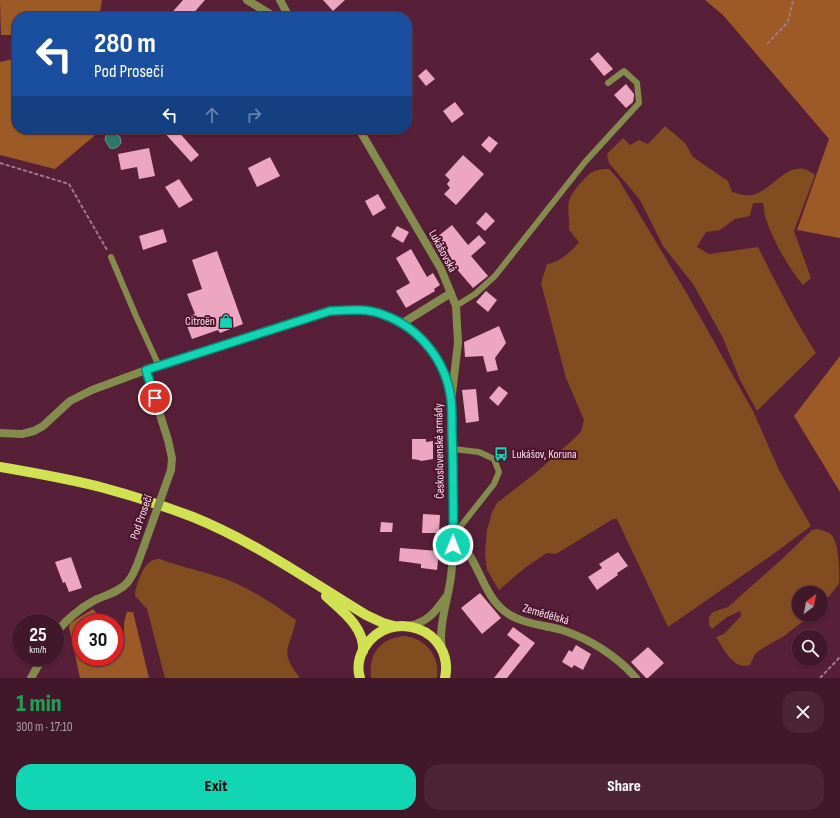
<!DOCTYPE html>
<html lang="en">
<head>
<meta charset="utf-8">
<style>
	body { margin:0; font-family:"Sofia Sans Condensed",sans-serif; background:#4c2436; color:#f1f3f6; height:100vh; display:flex; flex-direction:column; font-size:15px; white-space:nowrap }
	* { box-sizing:border-box; margin:0 }
	p { font-size:13px; color:#ae9fa8 }
	.icon { flex:none; width:22px; height:22px; fill:none; stroke:currentColor; stroke-width:2; stroke-linecap:round; stroke-linejoin:round }
	.map { position:relative; height:678px; overflow:hidden }
	.panel { display:flex; flex-direction:column; background:#41172a; flex:1 }
	.panel>* { flex:none }
	.banner { position:absolute; left:12px; top:12px; width:400px; height:122px; border-radius:16px; box-shadow:0 1px 3px #0004,0 0 0 1px #5a3647; background:#1a4fa0; color:#fff; overflow:hidden }
	.needle { width:26px; rotate:32deg }
	.buttons { position:absolute; left:792px; top:586px; display:grid; gap:8px }
	.buttons a { display:grid; place-items:center; width:36px; height:36px; border-radius:50%; background:#41172a; box-shadow:0 1px 3px #0004,0 0 0 1px #5a3647; font-size:20px }
	.speed { position:absolute; left:12px; top:614px; display:flex; gap:8px; font-size:20px; font-weight:700; text-align:center }
	.speed>* { display:grid; place-content:center; width:52px; height:52px; border-radius:50%; background:#41172a; box-shadow:0 1px 3px #0004,0 0 0 1px #5a3647; line-height:1 }
	.speed small { font-size:10px; font-weight:400 }
	.speed .limit { border:6px solid #d22; background:#fff; color:#111 }
	.pin { position:absolute; display:grid; place-items:center; width:34px; height:34px; color:#fff; margin:-17px; border:2px solid #fff; border-radius:50%; box-shadow:0 1px 4px #0007 }
	.me { position:absolute; width:44px; margin:-22px; rotate:1deg; stroke-linejoin:round; filter:drop-shadow(0 0 3px #0008) }
	.turn { display:flex; align-items:center; gap:14px; height:84px; padding:0 16px; font-size:18px }
	.turn .icon { width:52px; height:52px; stroke-width:2.5 }
	.turn b { display:block; font-size:28px; line-height:34px }
	.lanes { display:flex; align-items:center; height:38px; padding:0 16px; background:#0003; justify-content:center; gap:20px; direction:ltr }
	.lanes .off { opacity:.35 }
	.round { display:grid; place-items:center; flex:none; width:42px; height:42px; border-radius:16px; background:#4c2436 }
	.headline { display:flex; align-items:center; justify-content:space-between; height:68px; padding:0 16px }
	h1 { font-size:24px; font-weight:800; line-height:30px; color:#1e9e55 }
	.button { display:flex; gap:8px; margin-top:auto; padding:8px 16px }
	.button a { flex:1; height:46px; border-radius:16px; background:#12d5b4; color:#111; font-size:16px; font-weight:800; line-height:46px; text-align:center }
	.button a+a { background:#4c2436; color:#f1f3f6 }
	.map>svg:first-child { display:block }
</style>
</head>
<body>
<div class="map">
<svg width="840" height="678" viewBox="0 0 840 678">
	<rect width="100%" height="100%" fill="#571f38"/>
	<g fill="#824c21">
		<path d="M665,126L685,143L693,157L728,181L732,192C739,194 749,197 756,194C776,186 792,155 815,175L794,231L811,278L803,285C788,267 773,241 766,219C764,214 764,208 763,203H753L750,216L735,219L720,230L706,232L697,247L709,254L758,247C776,283 794,319 816,353L757,411L740,380L723,338L693,284L663,246L640,200L609,163L607,154L623,138L630,145L639,140L648,144Z"/>
		<path d="M603,169H609L619,180L690,299L753,411L779,470L811,526L772,555L668,627L617,519H613L556,554L547,553L526,567L499,590L487,570L485,554L487,530L492,512L497,503L538,471L578,435L581,431L584,420L566,378L541,283L547,264C560,262 571,252 579,242L569,230C570,221 567,208 569,201C571,193 586,175 594,171C596,170 601,170 603,169Z"/>
		<path d="M817,529C822,530 830,532 833,537C839,547 840,573 839,583C834,591 827,599 821,605V593H799V615H811L784,636L760,650L755,654L750,665C733,670 723,648 716,637L724,634L741,616L740,611L727,617L712,629L709,625V617L713,612L728,607L781,560L812,530Z"/>
		<path d="M156,559H160C178,566 197,570 216,576C244,584 272,603 296,620C290,650 278,650 300,678H165L147,609L135,596C135,588 142,567 150,562C150,561 155,560 156,559Z"/>
		<path d="M405,636C426,639 440,656 437,678H371C368,654 380,638 405,636Z"/>
	</g>
	<g fill="#9b5a26">
		<path d="M0,0H102L99,17H17V35H1Z"/>
		<path d="M705,0H840V238L797,230L829,139L723,15Z"/>
		<path d="M17,58V129H100L93,137L55,169L0,155V62Z"/>
		<path d="M840,356V492L794,416Z"/>
		<path d="M93,609L99,616L97,623H81V657H93L94,662L101,666L108,664L109,657H115V640L124,632V623L127,612H133L149,678H80L69,627L70,623Z"/>
	</g>
	<path fill="#297867" stroke="#68988f" d="M108,133H114L120,137L121,143C118,147 116,149 110,148L105,140L106,136Z"/>
	<g fill="#eca6bf">
		<path d="M183,0H205L190,17H168Z"/>
		<path d="M323,0H345L333,11Z"/>
		<path d="M598,52L613,69L604,76L590,59Z"/>
		<path d="M426,69L435,79L426,86L418,76Z"/>
		<path d="M626,84L634,94V96L633,102L626,108L614,95Z"/>
		<path d="M455,102L464,114L452,123L443,111Z"/>
		<path d="M161,129H176L199,155L191,162Z"/>
		<path d="M489,136L498,143L490,153L481,145Z"/>
		<path d="M149,148L155,176L139,179L137,167L121,170L118,154Z"/>
		<path d="M463,155L484,174L456,205L444,194L450,188L447,184L450,180L445,175Z"/>
		<path d="M270,157L280,176L257,187L248,168Z"/>
		<path d="M179,179L193,200L179,208L165,187Z"/>
		<path d="M378,194L386,208L373,216L365,201Z"/>
		<path d="M486,212L495,221L485,231L476,223Z"/>
		<path d="M452,225L468,245L479,235L486,243L471,256L488,276L473,288L448,259L445,262L431,242Z"/>
		<path d="M397,226L409,232L403,243L391,236Z"/>
		<path d="M163,229L167,242L143,250L139,236Z"/>
		<path d="M411,249L427,277L433,273L440,285L434,289L435,291L406,308L396,291L410,283L396,258Z"/>
		<path d="M217,251L243,324L220,333L218,330L192,339L184,318L195,314L187,294L202,289L192,260Z"/>
		<path d="M486,291L497,300L488,312L476,302Z"/>
		<path d="M499,326L506,343L495,358L498,370L487,372L483,356L465,357L464,342Z"/>
		<path d="M499,386L508,393L498,406L489,398Z"/>
		<path d="M476,389L479,421L466,423L462,390Z"/>
		<path d="M412,439H426V442L433,441V459L421,461L419,460L412,459Z"/>
		<path d="M423,514L440,515L439,533H422Z"/>
		<path d="M381,522L393,523L392,532H380Z"/>
		<path d="M400,548L439,551L437,570L421,568V564L399,561Z"/>
		<path d="M618,552L628,566L617,573L618,575L597,590L588,577L602,568L599,564Z"/>
		<path d="M71,557L82,588L69,592L65,582L63,583L55,562Z"/>
		<path d="M480,593L501,618L482,634L461,608Z"/>
		<path d="M513,627L535,643L507,678H494L520,645L507,635Z"/>
		<path d="M576,645L591,654L583,670L574,665L572,668L562,662L569,650L572,652Z"/>
		<path d="M648,647L664,663L648,678H646L631,662Z"/>
	</g>
	<g fill="none" stroke-linecap="round" stroke-linejoin="round">
		<g stroke="#a37b8b" stroke-width="2" stroke-dasharray="4 2" stroke-linecap="butt">
			<path d="M767,44L788,22L793,0"/>
			<path d="M0,163L69,184L107,250"/>
			<path d="M820,678L840,657"/>
		</g>
		<g stroke="#838c4c" stroke-width="6">
			<path d="M111,257L136,316L159,366"/>
			<path d="M456,306L475,294L495,276L585,162L639,103L637,83L624,71L608,83"/>
			<path d="M453,536L494,484L499,472L494,459L479,452L453,449"/>
		</g>
		<g stroke="#838c4c" stroke-width="8">
			<path d="M247,0L275,17"/>
			<path d="M280,0L289,17"/>
			<path d="M359,129L441,269L456,306L458,343L452,394"/>
			<path d="M401,324L451,293"/>
			<path d="M146,370L168,440L172,458L171,470"/>
			<path d="M0,433L22,434L34,431L43,426L70,401L92,390L146,370L330,311C343,310 356,309 369,311C413,319 444,356 451,398C453,407 452,418 452,428C452,445 453,462 453,479C453,511 455,544 451,576C448,601 438,625 442,650"/>
			<path d="M453,536C457,539 461,543 464,547C480,567 485,598 507,613C523,624 544,625 562,630C590,639 617,656 636,678"/>
			<path d="M410,626C429,621 435,612 446,597"/>
			<path d="M55,635C64,621 80,608 95,600C106,595 119,592 127,583C136,573 139,558 144,546"/>
			<path d="M31,678L43,657"/>
		</g>
		<g stroke="#d0e152" stroke-width="10">
			<path d="M0,467C35,473 70,479 104,488C134,496 164,506 193,517C255,542 310,581 366,615L383,623L394,626"/>
			<path d="M326,596C341,610 365,627 363,651"/>
			<path d="M360,678C357,668 359,657 364,648C390,606 455,629 445,678"/>
		</g>
		<path stroke="#838c4c" stroke-width="8" d="M144,546L171,470"/>
	</g>
	<g fill="none" stroke-linecap="round" stroke-linejoin="round">
		<defs>
			<path id="route" d="M155,398L146,370L330,311C348,310 367,308 384,315C420,328 446,361 451,399C452,408 452,417 452,426C452,441 453,455 453,469C453,494 454,520 453,545"/>
		</defs>
		<use href="#route" stroke="#0c8a75" stroke-width="10"/>
		<use href="#route" stroke="#12d5b4" stroke-width="7"/>
	</g>
	<defs>
		<symbol id="shop-bare" viewBox="-9 -9 18 18"><path d="M-5-2.5h2.3a2.7 3.5 0 0 1 5.4 0H5L5.5 6h-11ZM-1.5-2.5h3a1.5 2.3 0 0 0-3 0Z" fill="#12d5b4" stroke="#4c142d" stroke-width="2.5" paint-order="stroke"/></symbol>
		<symbol id="bus-bare" viewBox="-9 -9 18 18"><path d="M-5-6H5V4H4V6H2V4H-2V6H-4V4H-5ZM-3.5-4V0h7V-4ZM-3.5 1.2v1.5H-2V1.2ZM2 1.2v1.5H3.5V1.2Z" fill="#12d5b4" stroke="#4c142d" stroke-width="2.5" paint-order="stroke"/></symbol>
	</defs>
	<g fill-rule="evenodd">
		<use href="#shop-bare" x="216" y="311" width="20" height="20"/>
		<use href="#bus-bare" x="491" y="444" width="20" height="20"/>
	</g>
	<g text-anchor="middle" stroke-width="4" stroke-linejoin="round" paint-order="stroke">
		<g font-size="12" fill="#fae4eb" stroke="#4c142d">
			<text transform="translate(443 251) rotate(62)" y="4">Lukášovská</text>
			<text transform="translate(439 451) rotate(-91)" y="4">Československé armády</text>
			<text transform="translate(141 517) rotate(-71)" y="4">Pod Prosečí</text>
			<text transform="translate(546 614) rotate(16)" y="4">Zemědělská</text>
		</g>
		<g font-size="12" fill="#fae4eb" stroke="#4c142d" text-anchor="end">
			<text x="215" y="325">Citroën</text>
			<text x="512" y="458" text-anchor="start">Lukášov, Koruna</text>
		</g>
	</g>
</svg>
<div class="buttons">
<a><svg class="needle" viewBox="-14 -14 28 28"><path d="M0-13l5 13h-10z" fill="#e53935"/><path d="M0 13l5-13h-10z" fill="#ae9fa8"/></svg></a>
<a><svg class="icon" aria-label="search" viewBox="0 0 24 24"><circle cx="10" cy="10" r="6"/><path d="M15 15l6 6"/></svg></a>
</div>
<div class="speed"><div>25<small>km/h</small></div><div class="limit">30</div></div>
<div class="pin" style="left:155px;top:398px;background:#d93025"><svg class="icon" aria-label="arrive" viewBox="0 0 24 24"><path d="M6 21V4h12l-3 4 3 4H6"/></svg></div>
<svg class="me" style="left:453px;top:545px" viewBox="-20 -20 40 40"><circle r="17" fill="#12d5b4" stroke="#fff" stroke-width="3"/><path d="M0-11L8 9 0 5-8 9z" fill="#fff"/></svg>
<div class="banner">
<div class="turn"><svg class="icon" aria-label="left" viewBox="0 0 24 24"><path d="M17 20v-9H6M10 6l-5 5 5 5"/></svg><div><b>280 m</b>Pod Prosečí</div></div>
<div class="lanes"><svg class="icon" aria-label="left" viewBox="0 0 24 24"><path d="M17 20v-9H6M10 6l-5 5 5 5"/></svg><svg class="icon off" aria-label="ahead" viewBox="0 0 24 24"><path d="M12 20V5M6 11l6-6 6 6"/></svg><svg class="icon off" aria-label="right" viewBox="0 0 24 24"><path d="M7 20v-9h11M14 6l5 5-5 5"/></svg></div>
</div>
</div>
<section class="panel">
<div class="headline"><div><h1>1 min</h1><p>300 m · 17:10</p></div><a class="round"><svg class="icon" aria-label="close" viewBox="0 0 24 24"><path d="M6 6l12 12M18 6L6 18"/></svg></a></div>
<div class="button"><a>Exit</a><a>Share</a></div>
</section>
</body>
</html>
